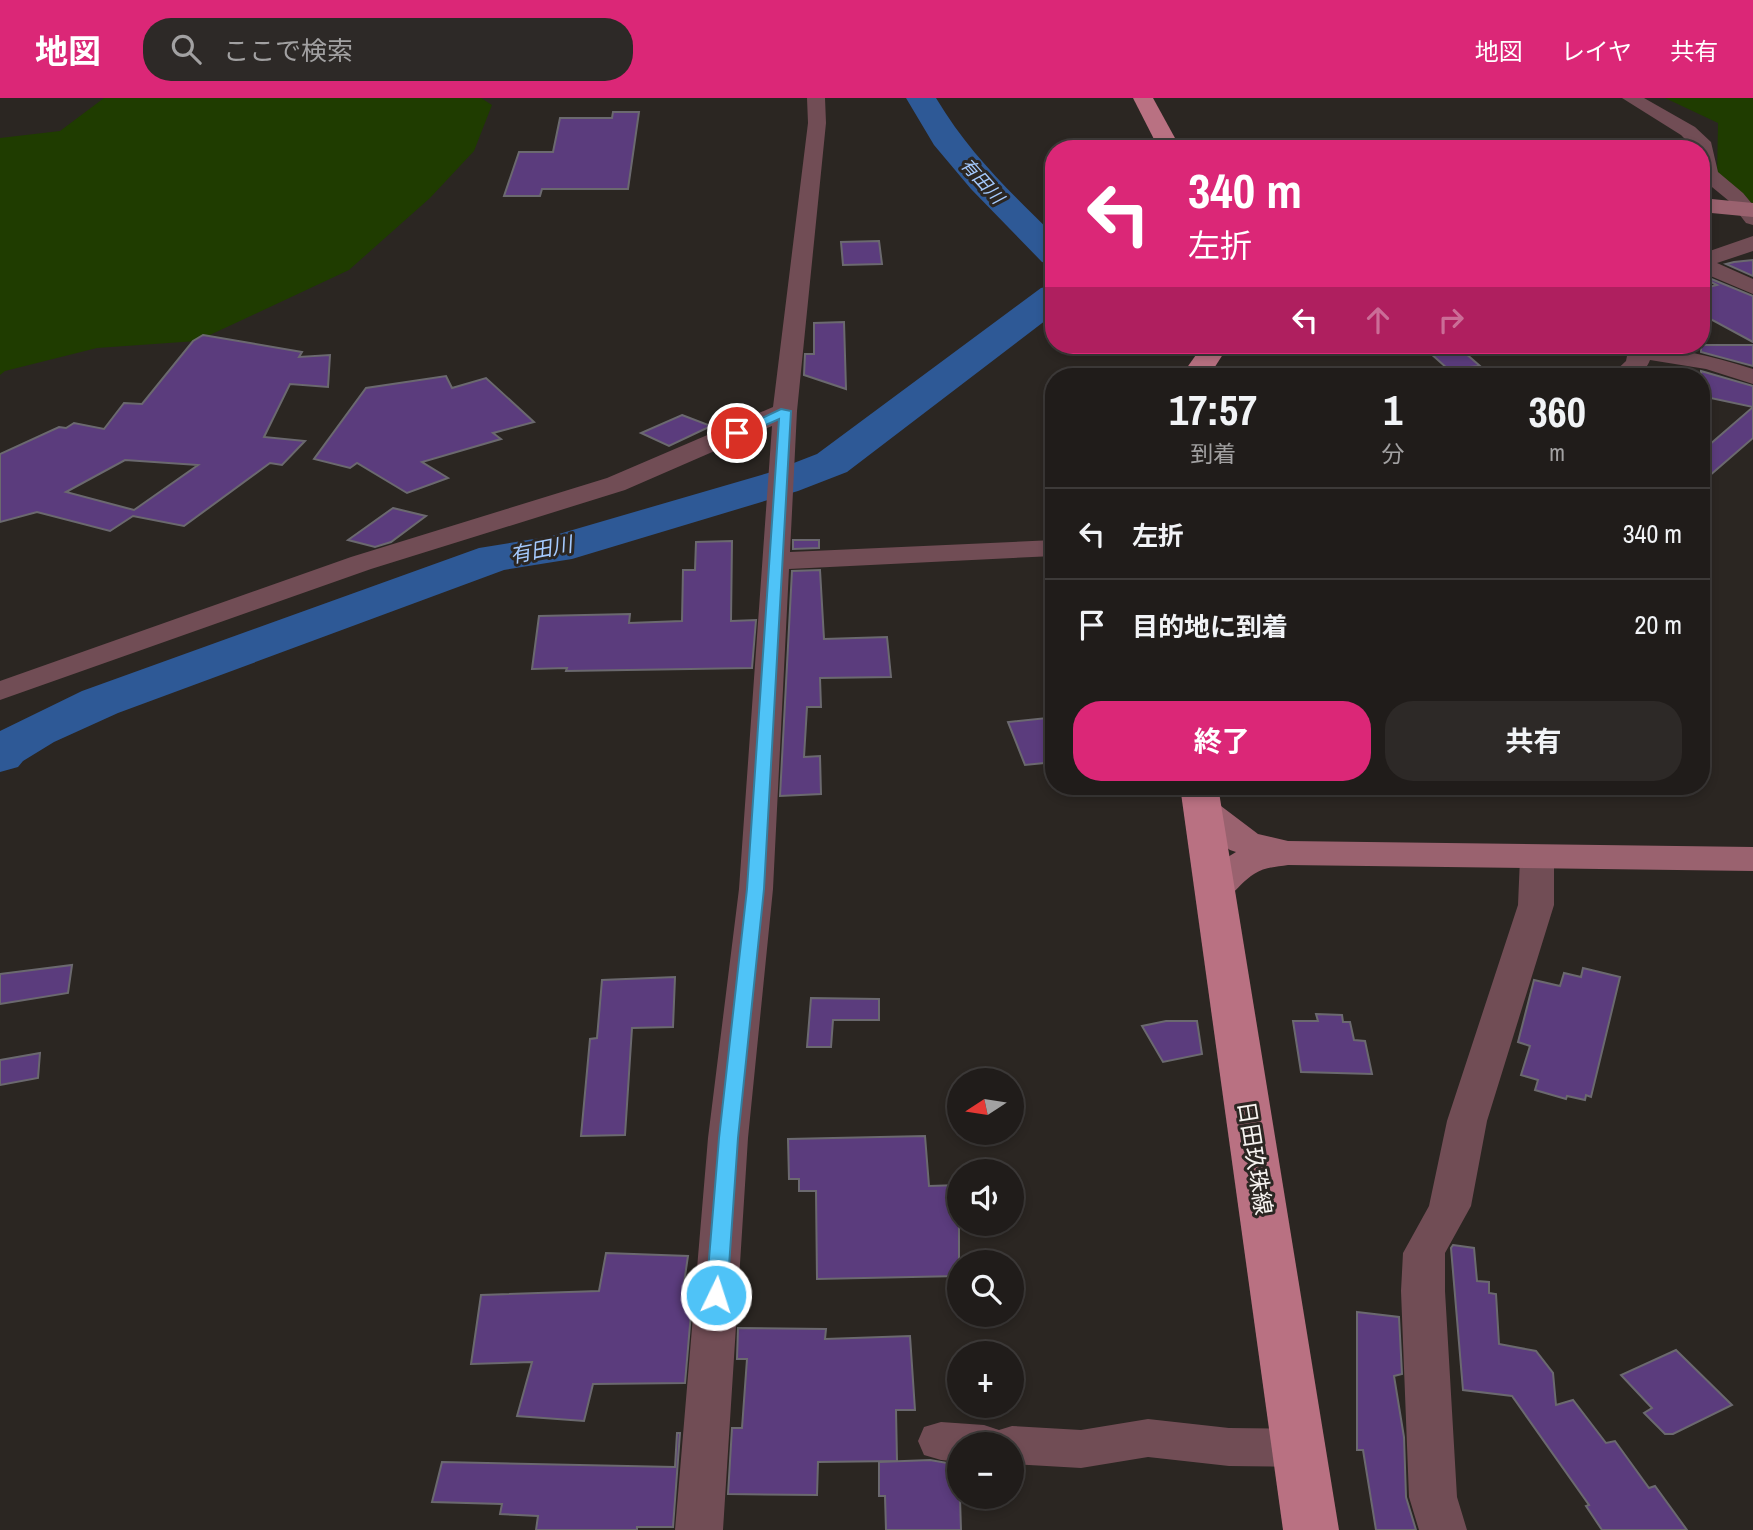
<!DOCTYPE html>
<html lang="ja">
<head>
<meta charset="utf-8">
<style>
	body { margin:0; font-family:"Archivo Narrow","Noto Sans JP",sans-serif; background:#2d2927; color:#f1f3f6; height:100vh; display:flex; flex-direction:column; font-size:26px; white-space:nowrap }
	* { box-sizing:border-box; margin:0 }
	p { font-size:23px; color:#a2a1a2 }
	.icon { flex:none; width:38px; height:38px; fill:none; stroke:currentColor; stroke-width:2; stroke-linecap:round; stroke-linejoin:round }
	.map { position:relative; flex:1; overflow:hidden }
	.drawer { position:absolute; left:1045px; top:270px; width:665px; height:427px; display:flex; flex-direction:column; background:#201c1a; border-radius:28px; box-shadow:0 4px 10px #0003,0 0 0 2px #3d3a39 }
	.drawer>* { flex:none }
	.hud { position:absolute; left:1045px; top:42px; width:665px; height:214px; border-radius:28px; box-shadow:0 4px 10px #0003,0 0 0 2px #3d3a39; background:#db2777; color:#fff; overflow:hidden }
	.needle { width:46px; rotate:258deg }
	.tools { position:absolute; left:947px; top:970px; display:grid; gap:14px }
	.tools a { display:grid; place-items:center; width:77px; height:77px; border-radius:50%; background:#201c1a; box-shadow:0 4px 10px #0003,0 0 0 2px #3d3a39; font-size:35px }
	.pin { position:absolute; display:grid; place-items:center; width:60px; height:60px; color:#fff; margin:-30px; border:4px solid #fff; border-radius:50%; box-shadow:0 2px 7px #0007 }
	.me { position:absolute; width:77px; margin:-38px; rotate:4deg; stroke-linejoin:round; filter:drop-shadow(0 0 5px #0008) }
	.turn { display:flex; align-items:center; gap:24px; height:147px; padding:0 28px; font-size:32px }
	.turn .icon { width:91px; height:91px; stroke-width:2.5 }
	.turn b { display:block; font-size:49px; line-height:60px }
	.lanes { display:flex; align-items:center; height:66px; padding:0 28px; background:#0003; justify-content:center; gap:35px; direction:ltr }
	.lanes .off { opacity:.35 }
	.eta { display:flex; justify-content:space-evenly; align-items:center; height:119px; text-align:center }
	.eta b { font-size:42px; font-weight:700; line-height:49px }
	.cta { display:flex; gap:14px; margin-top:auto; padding:14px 28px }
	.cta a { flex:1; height:80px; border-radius:28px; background:#db2777; color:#fff; font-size:28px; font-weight:700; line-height:80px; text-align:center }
	.cta a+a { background:#2d2927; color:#f1f3f6 }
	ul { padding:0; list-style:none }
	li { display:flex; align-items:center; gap:21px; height:91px; padding:0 28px; border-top:2px solid #3d3a39 }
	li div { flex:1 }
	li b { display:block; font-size:26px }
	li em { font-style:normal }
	header { display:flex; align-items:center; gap:42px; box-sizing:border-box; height:98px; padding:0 35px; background:#db2777; color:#fff }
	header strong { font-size:33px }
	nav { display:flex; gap:38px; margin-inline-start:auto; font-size:24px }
	.search { width:490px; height:63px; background:#2d2927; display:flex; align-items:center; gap:18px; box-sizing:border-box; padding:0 24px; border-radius:28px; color:#a2a1a2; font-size:26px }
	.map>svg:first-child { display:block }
</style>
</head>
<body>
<header>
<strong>地図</strong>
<div class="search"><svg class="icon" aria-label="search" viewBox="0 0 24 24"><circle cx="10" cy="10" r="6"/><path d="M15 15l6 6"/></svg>ここで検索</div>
<nav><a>地図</a><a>レイヤ</a><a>共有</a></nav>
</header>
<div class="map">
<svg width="1753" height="1432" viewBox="0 0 1753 1432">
	<rect width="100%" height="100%" fill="#2b2622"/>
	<g fill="#1f3c00">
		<path d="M104,0H481L492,7L474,53L430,100L349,172L197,243L97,250L5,273L0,277V40L60,33Z"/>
		<path d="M1665,0H1753V106L1717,77L1718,25Z"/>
	</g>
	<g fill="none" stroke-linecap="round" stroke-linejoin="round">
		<g fill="#2e5996" fill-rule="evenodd">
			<path d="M906,0H936C969,55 1008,92 1054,137V167L1042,164L971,91L934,47Z"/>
			<path d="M1054,187V216L847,374L798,393L572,461L504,472L118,615L54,644L23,663L18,669L0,674V633L82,593L479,450L552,438L768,375L817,356L1041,190Z"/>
		</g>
	</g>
	<g fill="#5b3c7d" stroke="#6b696f" stroke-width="2" fill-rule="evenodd">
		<path d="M613,14H639L628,91H542L540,98H504L519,54H553L560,20H612Z"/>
		<path d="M879,143L882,166L843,167L841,144Z"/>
		<path d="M1753,162V178L1726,166L1734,164Z"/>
		<path d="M1704,178L1753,198V244L1701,216V191L1717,187L1701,179Z"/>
		<path d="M844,224L846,291L804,277L805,256H814V225Z"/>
		<path d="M203,237L302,254L299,259L330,257L328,289L290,286L264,339L305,343L282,367L270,365L184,428L133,418L110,433L37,414L0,424V356L59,329L66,330L74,325L104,331L124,305L142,306L193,243ZM125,362L198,367L134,412L66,394Z"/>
		<path d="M1421,247H1456L1480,268L1448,271Z"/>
		<path d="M1701,247H1753V268L1701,254Z"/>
		<path d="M1701,273L1753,288V309L1701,298Z"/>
		<path d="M446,278L452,290L486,280L534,324L493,335L501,341L422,364L448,380L407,395L357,365L350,370L314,361L366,290Z"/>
		<path d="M1753,309V340L1701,385V354Z"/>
		<path d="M682,317L711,328L669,348L641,335Z"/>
		<path d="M393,410L426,418L391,444L375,449L348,442Z"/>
		<path d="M793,442H819V450L793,451Z"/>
		<path d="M732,443L731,523L756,522L752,570L566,573L567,570L532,571L539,518L630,516L629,525L682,523L683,472H695L696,444Z"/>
		<path d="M820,472L824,541L887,539L891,579L820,580L821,609H807L804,659L820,658L821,696L780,698L792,473Z"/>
		<path d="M1047,620L1054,636V664L1025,667L1008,624Z"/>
		<path d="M72,867L68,895L0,906V876Z"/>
		<path d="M1583,870L1620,879L1591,999L1586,997L1585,1002L1567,998L1566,1001L1535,992L1538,982L1521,977L1530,948L1518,944L1534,882L1560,888L1564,875L1581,879Z"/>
		<path d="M675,879L673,929L632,930L625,1037L581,1038L590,941L597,940L602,882Z"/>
		<path d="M811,900L879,901V922H833L831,949H807Z"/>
		<path d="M1316,916L1342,917L1343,924H1350L1354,942L1365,943L1372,976L1301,974L1293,923H1318Z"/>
		<path d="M1166,923H1197L1202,956L1163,964L1142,928Z"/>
		<path d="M40,955L38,980L0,987V962Z"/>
		<path d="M925,1038L929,1088L959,1087V1178L817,1181L816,1093H799V1081H789L788,1041Z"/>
		<path d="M1453,1147L1474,1150L1477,1183L1489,1184V1195L1496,1196L1499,1246L1536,1253L1553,1275L1556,1307L1573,1302L1606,1345L1615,1343L1649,1390L1655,1388L1687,1432H1602L1586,1408L1589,1407L1512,1298L1463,1292L1451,1150Z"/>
		<path d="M606,1155L688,1158L683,1192H693L685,1285L593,1286L584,1323L517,1318L532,1264L471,1266L481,1197L599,1193Z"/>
		<path d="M1357,1214L1399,1219L1402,1276L1394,1278L1404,1339L1406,1399L1416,1432H1376L1363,1352H1357Z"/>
		<path d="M738,1230L826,1231L825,1241L910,1238L915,1312H896L897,1363L818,1364L817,1397L728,1396L732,1330H742L747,1261H737Z"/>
		<path d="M1676,1252L1732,1307L1673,1336H1665L1644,1315L1652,1310L1621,1277Z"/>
		<path d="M677,1335H680L673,1429H637V1432H536L538,1418L500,1416L502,1406L432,1404L442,1364L675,1369Z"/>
		<path d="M930,1362L959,1367L961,1432H886L885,1398H879V1364Z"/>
	</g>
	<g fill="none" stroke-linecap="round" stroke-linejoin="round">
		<g fill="#714d55" fill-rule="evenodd">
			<path d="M807,0H825L826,25L797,313L790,454L1054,442V458L789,471L773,791L748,1040L723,1432H675L708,1040L739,791L772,328L625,392L371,471L0,602V583L351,459L607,380L773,309L808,25Z"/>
			<path d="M1622,0H1644L1695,29L1711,44L1718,74L1743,95L1753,107V127L1746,125L1729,103L1701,80V51H1695L1681,37Z"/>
			<path d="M1753,138V153L1717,165L1753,181V196L1701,174V156Z"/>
			<path d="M1625,247C1668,247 1712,258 1753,271V286L1706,271L1650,262C1643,281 1627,278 1610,278L1626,263L1628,253Z"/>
			<path d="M1537,750L1549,753L1554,760V807L1487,1023L1471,1108L1445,1155V1193L1457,1399L1467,1432H1419L1409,1399L1401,1193L1403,1155L1429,1108L1447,1023L1518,807L1520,760L1525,753Z"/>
			<path d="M1148,1321L1229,1330L1298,1331L1315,1336L1321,1350L1315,1364L1298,1369L1229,1368L1148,1359L1081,1370L1012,1366V1346H959V1364L941,1362L924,1357L918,1343L924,1329L941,1324L984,1327L999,1332L1012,1328L1081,1332Z"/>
		</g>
		<g fill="#9a626f" fill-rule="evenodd">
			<path d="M1701,100L1753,105V119L1701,114Z"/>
			<path d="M1203,701L1217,705L1258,736L1288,743L1753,749V773L1288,767C1276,769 1265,769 1254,776C1231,791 1233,808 1201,800L1195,791L1218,765L1236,754L1230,752L1189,721L1184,713L1189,705Z"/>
		</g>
		<g fill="#b97182" fill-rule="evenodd">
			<path d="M1133,0H1153L1181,51H1159Z"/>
			<path d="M1203,247H1229L1209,278H1181Z"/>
			<path d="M1180,688H1218L1339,1432H1283Z"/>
		</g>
	</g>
	<path fill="#4fc3f7" stroke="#337fa1" stroke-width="2" d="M781,311L791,313L764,791L738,1040L727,1197L724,1203L716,1205L709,1203L706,1197L719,1040L747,791L779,321L741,338L731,335Z"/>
	<g text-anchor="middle" stroke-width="6" stroke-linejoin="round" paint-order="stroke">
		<g font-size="18" font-style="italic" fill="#a5cafe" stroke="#2b2622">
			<text transform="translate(982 83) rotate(48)" y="6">有田川</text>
		</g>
		<g font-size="21" font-style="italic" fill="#a5cafe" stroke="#2b2622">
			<text transform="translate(541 452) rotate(-11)" y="7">有田川</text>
		</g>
		<g font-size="23" fill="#f7f4f1" stroke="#2b2622">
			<text transform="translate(1255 1060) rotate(81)" y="8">日田玖珠線</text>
		</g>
	</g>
</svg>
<div class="tools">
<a><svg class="needle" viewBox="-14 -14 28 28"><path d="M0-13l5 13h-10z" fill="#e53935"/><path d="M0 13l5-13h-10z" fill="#a2a1a2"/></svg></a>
<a><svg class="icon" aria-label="sound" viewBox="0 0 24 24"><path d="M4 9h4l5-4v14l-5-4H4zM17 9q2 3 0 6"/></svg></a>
<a><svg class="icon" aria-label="search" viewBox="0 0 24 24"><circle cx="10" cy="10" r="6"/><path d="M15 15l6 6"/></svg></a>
<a>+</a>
<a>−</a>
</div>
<div class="pin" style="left:737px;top:335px;background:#d93025"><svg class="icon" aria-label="arrive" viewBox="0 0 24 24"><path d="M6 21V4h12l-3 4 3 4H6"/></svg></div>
<svg class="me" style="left:716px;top:1197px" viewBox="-20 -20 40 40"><circle r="17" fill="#4fc3f7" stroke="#fff" stroke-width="3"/><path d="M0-11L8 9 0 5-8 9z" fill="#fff"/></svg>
<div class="hud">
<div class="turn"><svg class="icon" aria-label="left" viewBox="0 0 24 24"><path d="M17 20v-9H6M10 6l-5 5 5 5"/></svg><div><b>340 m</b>左折</div></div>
<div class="lanes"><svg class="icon" aria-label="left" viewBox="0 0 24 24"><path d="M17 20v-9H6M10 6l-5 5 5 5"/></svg><svg class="icon off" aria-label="ahead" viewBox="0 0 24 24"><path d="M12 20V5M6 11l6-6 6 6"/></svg><svg class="icon off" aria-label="right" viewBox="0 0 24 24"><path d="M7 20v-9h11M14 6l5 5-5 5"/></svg></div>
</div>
<section class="drawer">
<div class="eta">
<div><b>17:57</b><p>到着</p></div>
<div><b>1</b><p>分</p></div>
<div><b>360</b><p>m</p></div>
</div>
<ul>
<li><svg class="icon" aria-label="left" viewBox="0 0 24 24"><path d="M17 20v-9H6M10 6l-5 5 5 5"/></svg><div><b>左折</b></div><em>340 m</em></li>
<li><svg class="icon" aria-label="arrive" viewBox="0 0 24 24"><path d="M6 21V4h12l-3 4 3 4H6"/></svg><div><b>目的地に到着</b></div><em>20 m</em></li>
</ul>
<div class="cta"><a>終了</a><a>共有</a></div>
</section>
</div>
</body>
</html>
